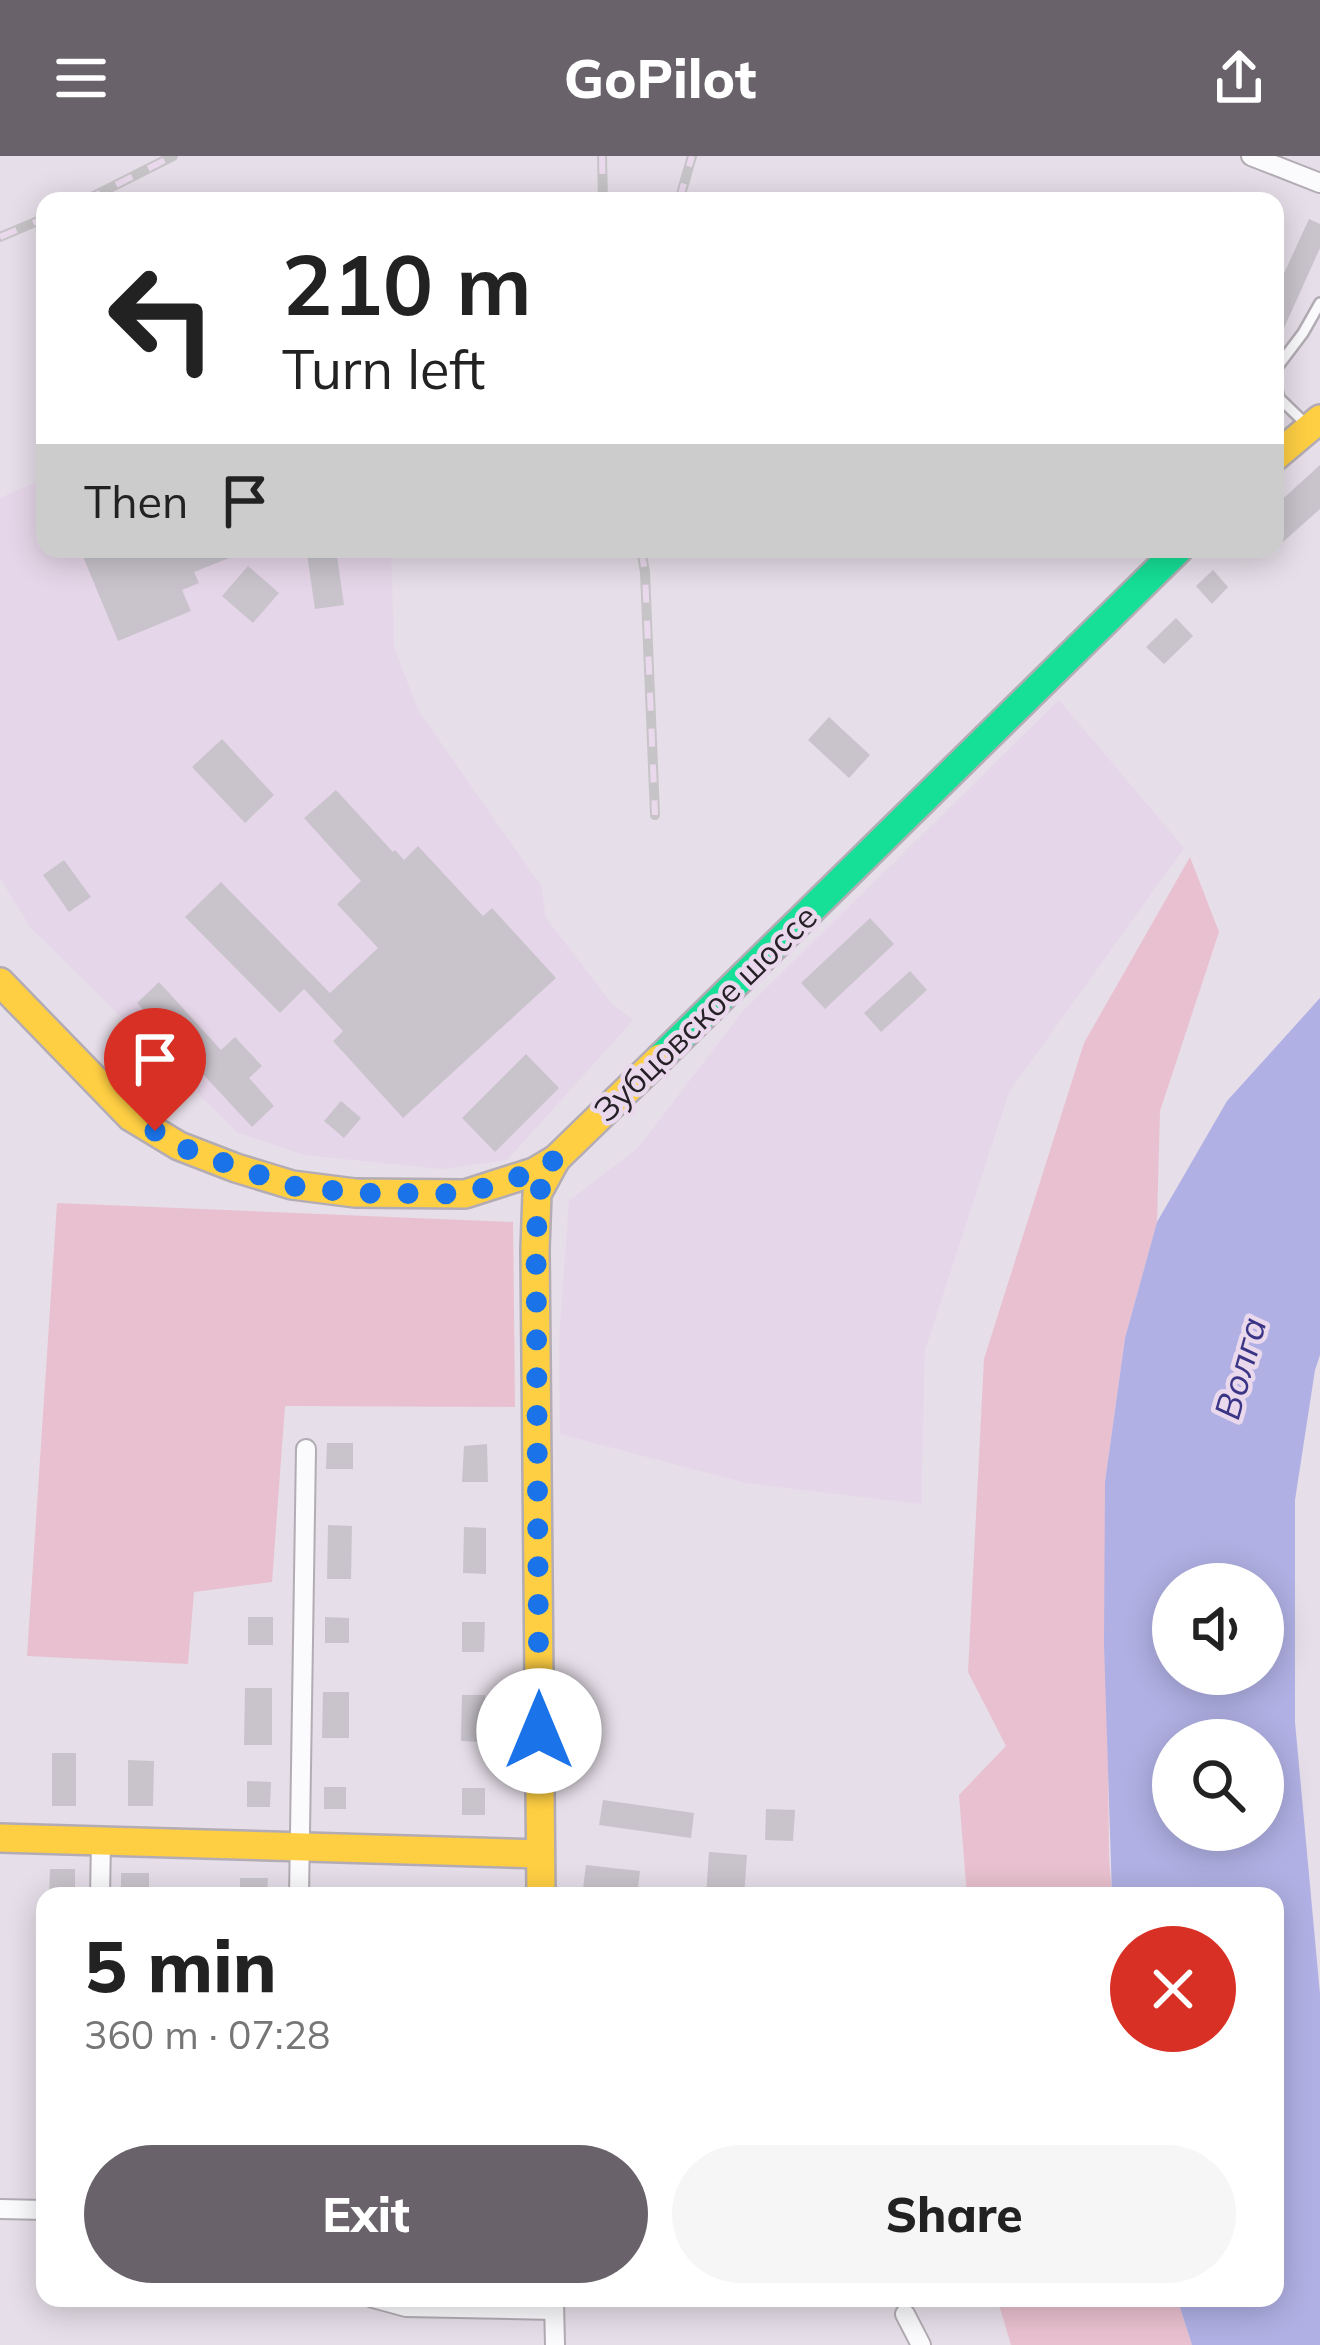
<!DOCTYPE html>
<html lang="en">
<head>
<meta charset="utf-8">
<style>
	body { margin:0; font-family:Mulish,sans-serif; background:#f6f6f6; color:#222; height:100vh; display:flex; flex-direction:column; font-size:45px; white-space:nowrap }
	* { box-sizing:border-box; margin:0 }
	p { font-size:39px; color:#767676 }
	.icon { flex:none; width:66px; height:66px; fill:none; stroke:currentColor; stroke-width:2; stroke-linecap:round; stroke-linejoin:round }
	.map { position:relative; flex:1; overflow:hidden }
	.drawer { position:absolute; left:36px; top:1731px; width:1248px; height:420px; display:flex; flex-direction:column; background:#fff; border-radius:24px; box-shadow:0 6px 30px #0003 }
	.drawer>* { flex:none }
	.guide { position:absolute; left:36px; top:36px; width:1248px; height:366px; border-radius:24px; box-shadow:0 6px 30px #0003; background:#fff; color:#222; overflow:hidden }
	.controls { position:absolute; left:1152px; top:1407px; display:grid; gap:24px }
	.controls a { display:grid; place-items:center; width:132px; height:132px; border-radius:50%; background:#fff; box-shadow:0 6px 30px #0003; font-size:60px }
	.pin { position:absolute; display:grid; place-items:center; width:102px; height:102px; color:#fff; margin:-123px -51px; border-radius:50% 50% 50% 0; rotate:-45deg; box-shadow:0 0 12px #0007 }
	.pin .icon { rotate:45deg }
	.me { position:absolute; width:132px; margin:-66px; rotate:0deg; stroke-linejoin:round; filter:drop-shadow(0 0 9px #0008) }
	.turn { display:flex; align-items:center; gap:42px; height:252px; padding:0 48px; font-size:54px }
	.turn .icon { width:156px; height:156px; stroke-width:2.5 }
	.turn b { display:block; font-size:84px; line-height:102px }
	.then { display:flex; align-items:center; height:114px; padding:0 48px; background:#0003; gap:24px; font-size:45px }
	.round { display:grid; place-items:center; flex:none; width:126px; height:126px; border-radius:63px; background:#f6f6f6 }
	.summary { display:flex; align-items:center; justify-content:space-between; height:204px; padding:0 48px }
	h1 { font-size:72px; font-weight:800; line-height:90px }
	.action { display:flex; gap:24px; margin-top:auto; padding:24px 48px }
	.action a { flex:1; height:138px; border-radius:72px; background:#69626a; color:#fff; font-size:48px; font-weight:800; line-height:138px; text-align:center }
	.action a+a { background:#f6f6f6; color:#222 }
	header { display:flex; justify-content:space-between; align-items:center; height:156px; padding:0 48px; background:#69626a; color:#fff; font-size:54px; font-weight:800 }
	.map>svg:first-child { display:block }
</style>
</head>
<body>
<header><svg class="icon" aria-label="menu" viewBox="0 0 24 24"><path d="M4 6h16M4 12h16M4 18h16"/></svg>GoPilot<svg class="icon" aria-label="share" viewBox="0 0 24 24"><path d="M12 15V3M7 8l5-5 5 5M5 13v7h14v-7"/></svg></header>
<div class="map">
<svg width="1320" height="2189" viewBox="0 0 1320 2189">
	<rect width="100%" height="100%" fill="#e6dee8"/>
	<g fill="#e6d6e9">
		<path d="M45,322V393H391L394,491L418,554L541,730L546,762L611,847L633,864L507,1004L442,1013L304,999L237,976L31,772L0,722V342Z"/>
		<path d="M1059,544L1184,692L1009,936L925,1194L921,1348L746,1327L560,1278L559,1185L569,1045L639,991L742,856Z"/>
	</g>
	<g fill="#e9c0cf">
		<path d="M1190,701L1219,776L1160,955L1157,1066L1125,1182L1105,1326L1109,1701L1112,1740H967L959,1639L1006,1590L968,1516L984,1203L1084,887Z"/>
		<path d="M57,1047L513,1066L515,1251L285,1250L272,1426L194,1436L188,1508L27,1500Z"/>
		<path d="M997,2142H1177L1192,2189H1011Z"/>
	</g>
	<path fill="#b0b0e4" fill-rule="evenodd" d="M1320,842V1199L1315,1214L1295,1344V1566L1320,1838V2189H1192L1177,2142H1275V1740H1112L1104,1487L1105,1326L1125,1182L1157,1066L1227,945ZM1173,1428H1263V1518H1173ZM1173,1584H1263V1674H1173Z"/>
	<g fill="#c9c4cc">
		<path d="M1309,63L1320,68V92L1275,192V137Z"/>
		<path d="M1320,309V353L1275,393V350Z"/>
		<path d="M80,393H248L249,394L194,416L199,427L182,434L191,455L118,485Z"/>
		<path d="M336,393L344,449L315,453L307,398Z"/>
		<path d="M248,410L279,437L253,467L222,440Z"/>
		<path d="M1213,414L1228,431L1212,448L1196,430Z"/>
		<path d="M1176,462L1193,480L1164,508L1146,491Z"/>
		<path d="M829,561L870,599L849,622L808,584Z"/>
		<path d="M222,583L274,639L245,667L192,611Z"/>
		<path d="M336,634L393,696L395,694L404,704L418,690L483,760L492,752L556,822L403,962L333,885L343,875L304,833L280,857L185,761L221,726L330,837L378,792L337,748L361,725L304,662Z"/>
		<path d="M64,704L91,741L69,756L43,719Z"/>
		<path d="M870,762L894,788L825,853L801,827Z"/>
		<path d="M910,815L927,834L881,876L864,857Z"/>
		<path d="M159,826L221,894L235,881L262,910L249,922L274,950L252,971L137,847Z"/>
		<path d="M526,898L559,932L495,996L462,962Z"/>
		<path d="M341,945L361,962L344,982L324,965Z"/>
		<path d="M327,1287H353V1313H326Z"/>
		<path d="M487,1288L488,1326H462L464,1290Z"/>
		<path d="M328,1369L352,1370L351,1423H327Z"/>
		<path d="M464,1371L486,1372V1418L463,1417Z"/>
		<rect x="248" y="1461" width="25" height="28"/>
		<path d="M325,1461L349,1462V1487H325Z"/>
		<path d="M462,1466H485L484,1496H462Z"/>
		<path d="M245,1532H272V1589H244Z"/>
		<path d="M323,1536H349V1582H322Z"/>
		<path d="M462,1539H485V1586L461,1585Z"/>
		<rect x="52" y="1597" width="24" height="53"/>
		<path d="M128,1604L154,1605L153,1650H128Z"/>
		<path d="M247,1625L271,1626L270,1651H247Z"/>
		<rect x="324" y="1631" width="22" height="22"/>
		<rect x="462" y="1632" width="23" height="27"/>
		<path d="M603,1644L694,1657L691,1682L599,1669Z"/>
		<path d="M766,1653L795,1654L793,1685L765,1684Z"/>
		<path d="M709,1696L747,1699L744,1740H706Z"/>
		<path d="M586,1709L640,1715L637,1740H582Z"/>
		<path d="M50,1713H75V1740H49Z"/>
		<rect x="121" y="1717" width="28" height="23"/>
		<path d="M240,1722H268L267,1740H240Z"/>
	</g>
	<g fill="none" stroke-linecap="round" stroke-linejoin="round">
		<defs>
			<g id="lane">
				<path d="M1275,214L1303,177L1320,147"/>
				<path d="M1275,225L1279,242L1306,268"/>
			</g>
			<g id="street">
				<path d="M1251,0L1320,27"/>
				<path d="M100,1740L101,1685"/>
				<path d="M299,1740L306,1293"/>
				<path d="M0,2053L45,2054"/>
				<path d="M373,2142L406,2151L554,2154"/>
				<path d="M554,2146L555,2189"/>
				<path d="M905,2158L921,2189"/>
			</g>
			<path id="fast" d="M660,902L1179,393"/>
			<g id="slow">
				<path d="M1275,301L1320,263"/>
				<path d="M0,826L131,961L179,990L236,1012L292,1029L355,1037L465,1038L534,1016L556,1003L660,902"/>
				<path d="M0,1682L540,1698"/>
				<path d="M541,1740L535,1093L537,1038L556,1003"/>
			</g>
		</defs>
		<use href="#lane" stroke="#b3acb4" stroke-width="14"/>
		<use href="#street" stroke="#b3acb4" stroke-width="22"/>
		<use href="#fast" stroke="#b3acb4" stroke-width="32"/>
		<use href="#slow" stroke="#b3acb4" stroke-width="32"/>
		<use href="#lane" stroke="#fbfafc" stroke-width="9"/>
		<use href="#street" stroke="#fbfafc" stroke-width="18"/>
		<use href="#fast" stroke="#16e098" stroke-width="27"/>
		<use href="#slow" stroke="#ffcf43" stroke-width="27"/>
		<defs>
			<g id="rail">
				<path d="M602,0L603,45"/>
				<path d="M84,45L173,0"/>
				<path d="M679,45L692,0"/>
				<path d="M0,81L45,62"/>
				<path d="M641,393L645,416L655,659"/>
			</g>
		</defs>
		<use href="#rail" stroke="#c7c4c8" stroke-width="10"/>
		<use href="#rail" stroke="#ead9ed" stroke-width="6" stroke-dasharray="18" stroke-linecap="butt"/>
	</g>
	<g fill="none" stroke-linecap="round" stroke-linejoin="round">
		<path stroke="#1a73e8" stroke-width="21" stroke-dasharray="0 37.8" d="M155,975L179,990L207,1001L292,1030L356,1037L465,1038L534,1016L556,1003L538,1038L536,1093L539,1575"/>
	</g>
	<g text-anchor="middle" stroke-width="9" stroke-linejoin="round" paint-order="stroke">
		<g font-size="33" fill="#251f26" stroke="#ead9ed">
			<text transform="translate(705 857) rotate(-44)" y="12">Зубцовское шоссе</text>
		</g>
		<g font-size="36" font-style="italic" fill="#3b3586" stroke="#ead9ed">
			<text transform="translate(1240 1212) rotate(-74)" y="13">Волга</text>
		</g>
	</g>
</svg>
<div class="controls">
<a><svg class="icon" aria-label="sound" viewBox="0 0 24 24"><path d="M4 9h4l5-4v14l-5-4H4zM17 9q2 3 0 6"/></svg></a>
<a><svg class="icon" aria-label="search" viewBox="0 0 24 24"><circle cx="10" cy="10" r="6"/><path d="M15 15l6 6"/></svg></a>
</div>
<div class="pin" style="left:155px;top:975px;background:#d93025"><svg class="icon" aria-label="arrive" viewBox="0 0 24 24"><path d="M6 21V4h12l-3 4 3 4H6"/></svg></div>
<svg class="me" style="left:539px;top:1575px" viewBox="-20 -20 40 40"><circle r="19" fill="#fff"/><path d="M0-13L10 11 0 6-10 11z" fill="#1a73e8"/></svg>
<div class="guide">
<div class="turn"><svg class="icon" aria-label="left" viewBox="0 0 24 24"><path d="M17 20v-9H6M10 6l-5 5 5 5"/></svg><div><b>210 m</b>Turn left</div></div>
<div class="then">Then<svg class="icon" aria-label="arrive" viewBox="0 0 24 24"><path d="M6 21V4h12l-3 4 3 4H6"/></svg></div>
</div>
<section class="drawer">
<div class="summary"><div><h1>5 min</h1><p>360 m · 07:28</p></div><a class="round" style="background:#d93025;color:#fff"><svg class="icon" aria-label="close" viewBox="0 0 24 24"><path d="M6 6l12 12M18 6L6 18"/></svg></a></div>
<div class="action"><a>Exit</a><a>Share</a></div>
</section>
</div>
</body>
</html>
